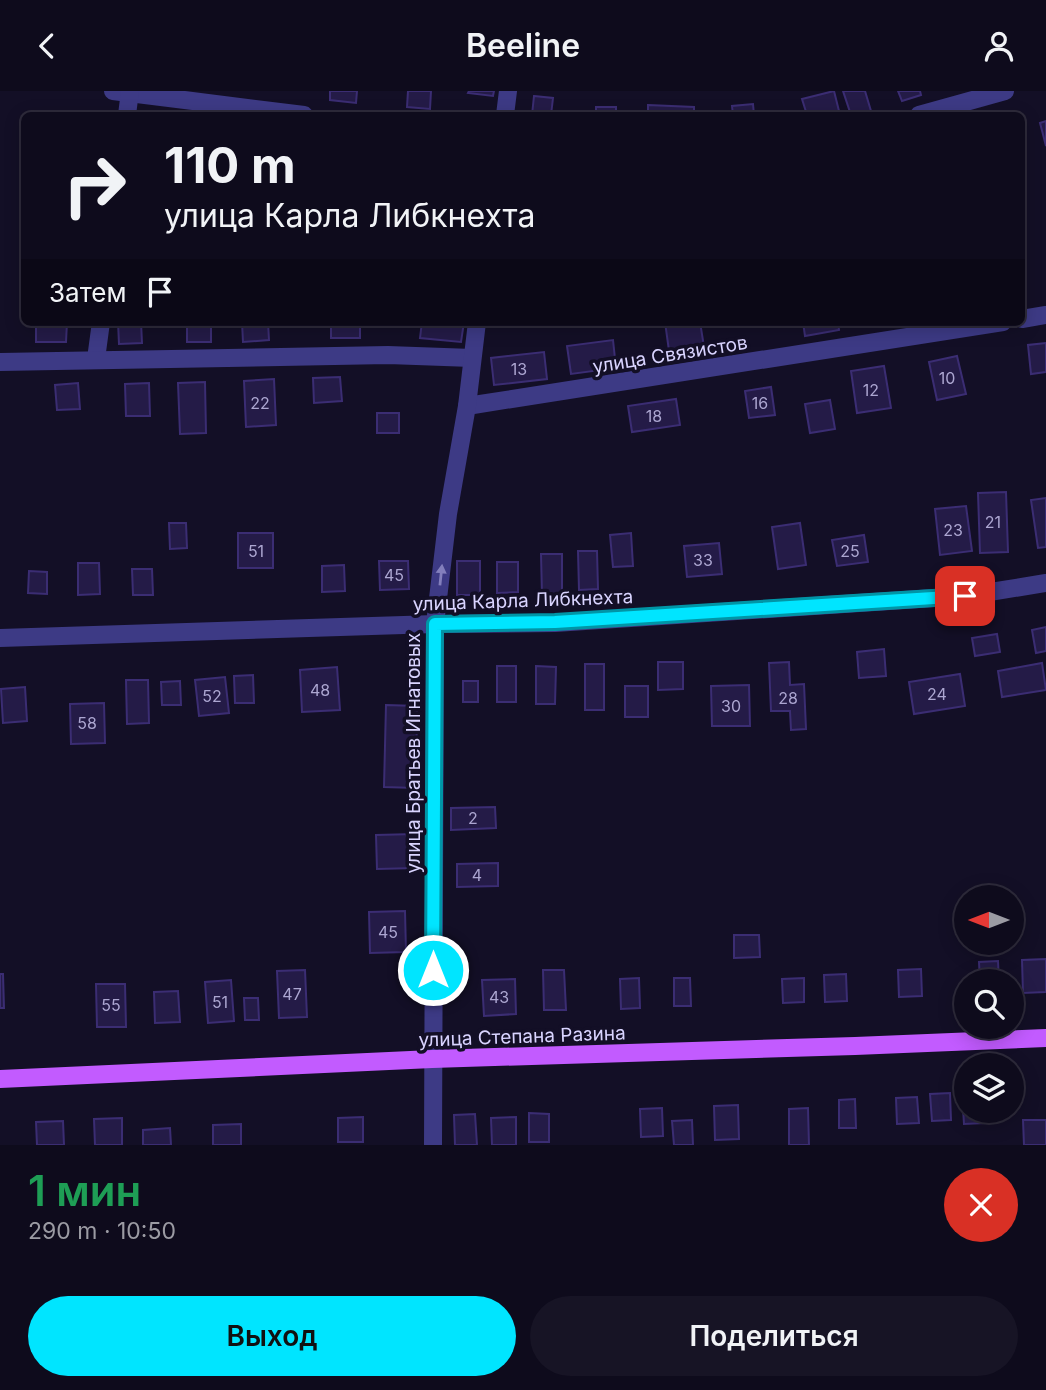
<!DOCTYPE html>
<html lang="ru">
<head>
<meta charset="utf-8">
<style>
	body { margin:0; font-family:Inter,sans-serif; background:#171425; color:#f1f3f6; height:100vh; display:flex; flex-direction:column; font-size:26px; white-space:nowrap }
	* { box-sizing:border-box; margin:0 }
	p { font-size:23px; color:#9b9ba3 }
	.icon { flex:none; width:38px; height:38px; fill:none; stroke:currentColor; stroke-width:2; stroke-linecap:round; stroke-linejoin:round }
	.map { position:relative; height:1054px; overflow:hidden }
	.details { display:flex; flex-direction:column; background:#0e0b1c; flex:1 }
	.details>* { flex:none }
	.hud { position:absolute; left:21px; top:21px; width:1004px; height:214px; border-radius:10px; box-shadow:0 4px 18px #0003,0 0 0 2px #2e2b3b; background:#0e0b1c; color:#f1f3f6; overflow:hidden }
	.needle { width:46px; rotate:270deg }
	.tools { position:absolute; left:954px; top:794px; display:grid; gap:14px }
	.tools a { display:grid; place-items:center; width:70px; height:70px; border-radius:50%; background:#0e0b1c; box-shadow:0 4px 18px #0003,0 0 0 2px #2e2b3b; font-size:35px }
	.pin { position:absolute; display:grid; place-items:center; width:60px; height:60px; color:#fff; margin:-30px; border-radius:14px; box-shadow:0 4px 10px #0006 }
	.me { position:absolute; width:77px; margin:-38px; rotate:0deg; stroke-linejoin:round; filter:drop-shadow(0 0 5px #0008) }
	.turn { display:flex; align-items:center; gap:24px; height:147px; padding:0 28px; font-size:32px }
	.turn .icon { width:91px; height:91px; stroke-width:2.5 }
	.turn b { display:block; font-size:49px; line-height:60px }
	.then { display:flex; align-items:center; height:66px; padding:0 28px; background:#0003; gap:14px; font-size:26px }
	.round { display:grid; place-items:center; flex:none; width:74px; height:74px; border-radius:37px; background:#171425 }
	.summary { display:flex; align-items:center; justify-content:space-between; height:119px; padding:0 28px }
	h1 { font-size:42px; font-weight:600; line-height:52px; color:#1e9e55 }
	.cta { display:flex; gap:14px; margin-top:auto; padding:14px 28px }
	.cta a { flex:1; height:80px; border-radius:42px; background:#00e5ff; color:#111; font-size:28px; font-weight:600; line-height:80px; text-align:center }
	.cta a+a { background:#171425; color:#f1f3f6 }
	header { display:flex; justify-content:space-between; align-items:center; height:91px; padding:0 28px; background:#0e0b1c; font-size:32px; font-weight:600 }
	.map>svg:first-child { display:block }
</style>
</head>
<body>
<header><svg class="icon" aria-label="back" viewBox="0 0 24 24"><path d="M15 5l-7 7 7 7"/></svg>Beeline<svg class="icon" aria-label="person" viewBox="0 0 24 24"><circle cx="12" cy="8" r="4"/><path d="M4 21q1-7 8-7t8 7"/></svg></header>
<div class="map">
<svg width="1046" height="1054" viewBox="0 0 1046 1054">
	<rect width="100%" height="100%" fill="#130f26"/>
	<g fill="#241b47" stroke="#3b2d73" stroke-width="2">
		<path d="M330,0H357L356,12L330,9Z"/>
		<path d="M408,0H431L430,18L407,16Z"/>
		<path d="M469,0H494L493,5L468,2Z"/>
		<path d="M834,0L840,24H807L802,8Z"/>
		<path d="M843,0H865L871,20L851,24Z"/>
		<path d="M898,0H920L921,4L902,10Z"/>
		<path d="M534,5L553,7L551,24H532Z"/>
		<path d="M753,13L754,24H733L732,15Z"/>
		<path d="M648,14L694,16V24H648Z"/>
		<rect x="596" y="16" width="20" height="8"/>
		<path d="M1046,30V55L1040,32Z"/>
		<path d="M36,231H67L66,251H36Z"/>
		<path d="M118,231H141L142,252L119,253Z"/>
		<rect x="187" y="231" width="24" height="20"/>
		<path d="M242,231H268L269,249L243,251Z"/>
		<rect x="331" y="231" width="29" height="16"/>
		<path d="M422,231H464L461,251L420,247Z"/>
		<path d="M665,231H700L705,262L670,267Z"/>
		<path d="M803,231H838L839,239L805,245Z"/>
		<path d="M613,249L616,277L571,283L567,255Z"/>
		<path d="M1046,252V281L1031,283L1028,254Z"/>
		<path d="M544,261L547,288L494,294L491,267Z"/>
		<path d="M957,265L966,303L937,309L929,271Z"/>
		<path d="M884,275L891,317L857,322L851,280Z"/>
		<path d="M340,286L342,310L314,312L313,287Z"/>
		<path d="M274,288L276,334L246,336L244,290Z"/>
		<path d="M205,291L206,342L180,343L178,292Z"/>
		<path d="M78,292L80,318L57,319L55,294Z"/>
		<path d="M149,292L150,325H126L125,293Z"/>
		<path d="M771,296L775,324L749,327L745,300Z"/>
		<path d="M676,308L680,334L632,341L628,315Z"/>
		<path d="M830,309L835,338L810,342L805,313Z"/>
		<rect x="377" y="322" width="22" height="20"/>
		<path d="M1006,401L1008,461L980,462L978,402Z"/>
		<path d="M1046,407V456L1038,457L1031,409Z"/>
		<path d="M966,415L972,460L940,464L935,418Z"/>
		<path d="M169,432H186L187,457L170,458Z"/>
		<path d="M800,432L806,474L778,478L772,436Z"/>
		<rect x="238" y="442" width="35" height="35"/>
		<path d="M631,442L633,475L613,476L610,444Z"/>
		<path d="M864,444L868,471L837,475L832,449Z"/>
		<path d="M719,452L722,483L687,486L684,455Z"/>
		<path d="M578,460H597L598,498L579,499Z"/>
		<path d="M541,463H562V503L542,504Z"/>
		<path d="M379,470H408L409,498L380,499Z"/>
		<rect x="457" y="470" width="23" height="34"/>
		<path d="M497,471H518V501L497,502Z"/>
		<path d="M78,472H99L100,503L78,504Z"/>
		<path d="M344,474L345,500L322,501V475Z"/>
		<path d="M132,478H152L153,504H133Z"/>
		<path d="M29,480L47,481V503L28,502Z"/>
		<path d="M1046,536V560L1036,562L1032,539Z"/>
		<path d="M997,543L1000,561L975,565L972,547Z"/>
		<path d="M884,558L886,585L859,587L857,561Z"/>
		<path d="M658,571H683V598L658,599Z"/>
		<path d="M789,571L790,594L804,593L806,638L791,639L790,620H771L769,572Z"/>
		<path d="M1042,572L1046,599L1002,606L998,580Z"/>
		<rect x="585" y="573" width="19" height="46"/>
		<rect x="497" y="575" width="19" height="36"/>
		<path d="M536,575L556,576L555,613H536Z"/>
		<path d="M337,576L340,619L302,621L300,579Z"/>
		<path d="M960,583L965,615L914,623L909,591Z"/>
		<path d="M253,584L254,612H235L234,585Z"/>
		<path d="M225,586L229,622L199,625L195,589Z"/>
		<path d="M126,589H148L149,632L127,633Z"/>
		<path d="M180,590L181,614H162L161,591Z"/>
		<rect x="463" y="590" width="15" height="21"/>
		<path d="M749,594L750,635H712L711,595Z"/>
		<rect x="625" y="595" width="23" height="31"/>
		<path d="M25,596L27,630L3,632L1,598Z"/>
		<path d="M104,612L105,652L71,653L70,613Z"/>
		<path d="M386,614L417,615L416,697L384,696Z"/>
		<path d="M495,716L496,737L451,739V717Z"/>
		<path d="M415,743L416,777L377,778L376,744Z"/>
		<path d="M498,772V795L457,796V773Z"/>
		<path d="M405,820L406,861L370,862L369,821Z"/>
		<path d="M734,844H759L760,866L734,867Z"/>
		<path d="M1046,868V901L1023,902L1022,869Z"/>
		<path d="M998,870L999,891H980L979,871Z"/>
		<path d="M921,878L922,905L899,906L898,879Z"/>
		<path d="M305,879L307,926L279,927L277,880Z"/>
		<path d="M543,879H564L566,919H544Z"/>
		<path d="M0,883H3L4,917H0Z"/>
		<path d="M846,883L847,910L825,911L824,884Z"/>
		<path d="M639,887L640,917L621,918L620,888Z"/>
		<path d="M674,887H690L691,915H674Z"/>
		<path d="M804,887V911L783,912L782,888Z"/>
		<path d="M515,888L516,923L484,925L482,889Z"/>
		<path d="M231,889L234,930L208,932L205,891Z"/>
		<path d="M96,893H125L126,936H97Z"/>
		<path d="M178,900L180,931L155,932L154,901Z"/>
		<path d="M244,907H258L259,929H245Z"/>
		<path d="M962,1001H966V1020H985V1032L964,1033Z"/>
		<path d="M950,1002L951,1029L932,1030L930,1003Z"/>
		<path d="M917,1006L919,1032L897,1033L896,1007Z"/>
		<path d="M855,1008L856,1037H839V1009Z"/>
		<path d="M738,1014L739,1048L715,1049L714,1015Z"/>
		<path d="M662,1017L663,1045L641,1046L640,1018Z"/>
		<path d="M808,1017L809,1054H789V1018Z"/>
		<path d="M529,1022L549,1023V1051H529Z"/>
		<path d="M475,1023L477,1054H455L454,1024Z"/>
		<path d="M363,1026V1051H338V1027Z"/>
		<path d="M516,1026V1054H492L491,1027Z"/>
		<path d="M122,1027V1054H95L94,1028Z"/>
		<path d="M692,1029L693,1054H674L672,1030Z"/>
		<path d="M1023,1029H1046V1054H1024Z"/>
		<path d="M63,1030L64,1054H37L36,1031Z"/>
		<path d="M241,1033V1054H213V1034Z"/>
		<path d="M170,1037L171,1054H143V1039Z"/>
	</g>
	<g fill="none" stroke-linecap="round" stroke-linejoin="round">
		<g stroke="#3d3a85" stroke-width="18">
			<path d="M113,0L304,24"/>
			<path d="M127,24L130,0"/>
			<path d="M505,24L508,0"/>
			<path d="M919,24L1005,0"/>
			<path d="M1022,228L1046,224"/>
			<path d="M96,268L101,231"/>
			<path d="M0,271L388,264L472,267"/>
			<path d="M467,315L1003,231"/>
			<path d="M0,547L435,533L555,532L965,505L1046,492"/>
			<path d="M433,1054L435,533L448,423L467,315L477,231"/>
		</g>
		<path stroke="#c25bff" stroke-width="18" d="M0,988L432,968L855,955L1046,947"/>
	</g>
	<defs><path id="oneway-solid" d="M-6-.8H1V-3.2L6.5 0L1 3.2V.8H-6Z" transform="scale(1.75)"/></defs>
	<use fill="#837fbc" href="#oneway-solid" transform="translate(441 484) rotate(-84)"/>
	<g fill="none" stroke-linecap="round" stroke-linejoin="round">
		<defs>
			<path id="route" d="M433,879L435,533L555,531L965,505"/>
		</defs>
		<use href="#route" stroke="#0095a6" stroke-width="18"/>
		<use href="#route" stroke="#00e5ff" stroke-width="12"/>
	</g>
	<g text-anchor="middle" stroke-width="7" stroke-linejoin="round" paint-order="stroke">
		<g font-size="16" fill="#aca6d1">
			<text x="519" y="284">13</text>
			<text x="947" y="293">10</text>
			<text x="871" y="305">12</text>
			<text x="260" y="318">22</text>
			<text x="760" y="318">16</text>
			<text x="654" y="331">18</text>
			<text x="993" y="437">21</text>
			<text x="953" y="445">23</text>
			<text x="256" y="466">51</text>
			<text x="850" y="466">25</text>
			<text x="703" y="475">33</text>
			<text x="394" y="490">45</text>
			<text x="320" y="605">48</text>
			<text x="937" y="609">24</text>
			<text x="212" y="611">52</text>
			<text x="788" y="613">28</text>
			<text x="731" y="621">30</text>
			<text x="87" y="638">58</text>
			<text x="473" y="733">2</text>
			<text x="477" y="790">4</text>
			<text x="388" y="847">45</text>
			<text x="292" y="909">47</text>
			<text x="499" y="912">43</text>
			<text x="220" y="917">51</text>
			<text x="111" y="920">55</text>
		</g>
		<g font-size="19" fill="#d9d4ff" stroke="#130f26">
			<text transform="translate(670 263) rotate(-9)" y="7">улица Связистов</text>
			<text transform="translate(523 509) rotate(-2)" y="7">улица Карла Либкнехта</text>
			<text transform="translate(413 662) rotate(-90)" y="7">улица Братьев Игнатовых</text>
			<text transform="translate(522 945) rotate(-2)" y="7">улица Степана Разина</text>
		</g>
	</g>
</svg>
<div class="tools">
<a><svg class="needle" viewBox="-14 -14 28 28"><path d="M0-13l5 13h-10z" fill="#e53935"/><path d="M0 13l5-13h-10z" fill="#9b9ba3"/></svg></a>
<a><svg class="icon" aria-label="search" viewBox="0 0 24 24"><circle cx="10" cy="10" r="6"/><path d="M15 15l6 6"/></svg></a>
<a><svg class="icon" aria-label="layers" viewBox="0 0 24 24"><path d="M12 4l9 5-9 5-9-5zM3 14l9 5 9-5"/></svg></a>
</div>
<div class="pin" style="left:965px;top:505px;background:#d93025"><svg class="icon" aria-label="arrive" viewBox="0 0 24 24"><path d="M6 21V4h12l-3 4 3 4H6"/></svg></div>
<svg class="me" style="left:433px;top:879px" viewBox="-20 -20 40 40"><circle r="17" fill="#00e5ff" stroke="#fff" stroke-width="3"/><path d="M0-11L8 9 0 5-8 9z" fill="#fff"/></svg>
<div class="hud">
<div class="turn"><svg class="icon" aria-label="right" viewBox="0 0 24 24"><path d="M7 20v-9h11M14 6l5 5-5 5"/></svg><div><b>110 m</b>улица Карла Либкнехта</div></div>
<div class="then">Затем<svg class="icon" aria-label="arrive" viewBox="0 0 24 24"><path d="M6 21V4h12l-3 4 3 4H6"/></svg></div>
</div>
</div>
<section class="details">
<div class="summary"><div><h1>1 мин</h1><p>290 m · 10:50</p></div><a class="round" style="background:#d93025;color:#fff"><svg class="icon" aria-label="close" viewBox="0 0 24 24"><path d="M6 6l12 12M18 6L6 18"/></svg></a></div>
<div class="cta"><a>Выход</a><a>Поделиться</a></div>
</section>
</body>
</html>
